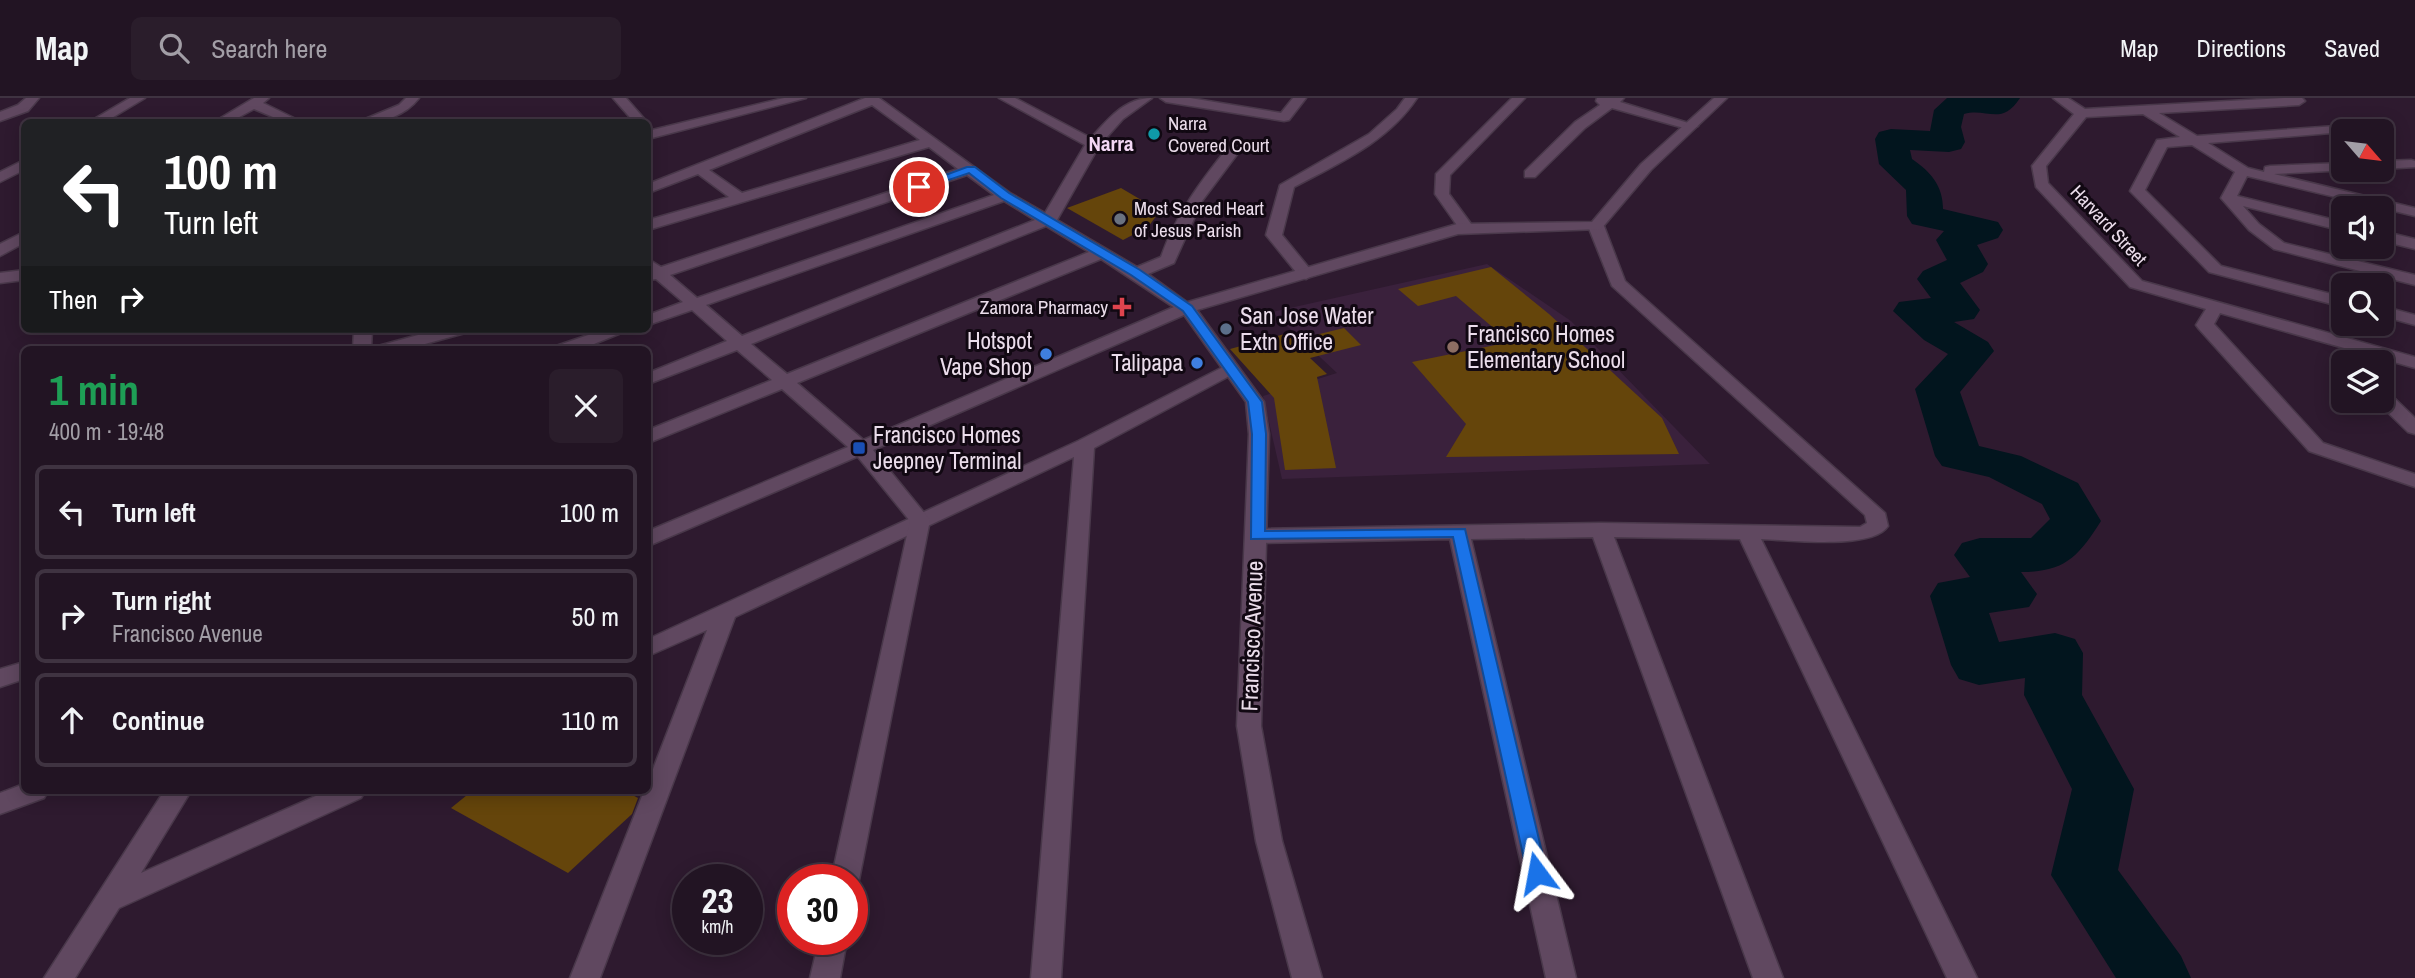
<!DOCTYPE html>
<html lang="en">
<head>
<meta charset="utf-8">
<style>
	body { margin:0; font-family:"Archivo Narrow",sans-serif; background:#2a1d2b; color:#f1f3f6; height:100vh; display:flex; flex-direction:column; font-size:26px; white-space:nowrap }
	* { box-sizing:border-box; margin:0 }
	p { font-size:23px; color:#a29ea6 }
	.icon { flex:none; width:38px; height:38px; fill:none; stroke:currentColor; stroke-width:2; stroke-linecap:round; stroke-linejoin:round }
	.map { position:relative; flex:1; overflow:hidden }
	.details { position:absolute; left:21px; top:248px; width:630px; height:448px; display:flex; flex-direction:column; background:#221423; border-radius:10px; box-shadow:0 4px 18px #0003,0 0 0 2px #3f3341 }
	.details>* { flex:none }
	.top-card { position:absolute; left:21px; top:21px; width:630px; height:214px; border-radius:10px; box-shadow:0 4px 18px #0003,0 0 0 2px #3f3341; background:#202124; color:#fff; overflow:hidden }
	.needle { width:46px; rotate:118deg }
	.buttons { position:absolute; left:2331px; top:21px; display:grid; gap:14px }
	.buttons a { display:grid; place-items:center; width:63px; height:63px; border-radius:10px; background:#221423; box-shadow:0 4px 18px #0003,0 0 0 2px #3f3341; font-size:35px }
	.speed { position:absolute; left:672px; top:766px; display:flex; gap:14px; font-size:35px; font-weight:700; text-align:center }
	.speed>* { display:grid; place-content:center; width:91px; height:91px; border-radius:50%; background:#221423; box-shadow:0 4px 18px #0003,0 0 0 2px #3f3341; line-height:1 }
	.speed small { font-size:18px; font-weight:400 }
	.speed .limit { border:10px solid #d22; background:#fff; color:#111 }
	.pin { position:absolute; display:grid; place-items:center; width:60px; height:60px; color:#fff; margin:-30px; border:4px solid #fff; border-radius:50%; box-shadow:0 2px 7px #0007 }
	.me { position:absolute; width:77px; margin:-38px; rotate:347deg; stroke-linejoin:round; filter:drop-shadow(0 0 5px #0008) }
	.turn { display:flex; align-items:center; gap:24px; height:147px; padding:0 28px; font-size:32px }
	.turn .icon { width:91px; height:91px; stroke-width:2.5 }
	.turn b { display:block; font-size:49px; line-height:60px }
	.then { display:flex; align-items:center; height:66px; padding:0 28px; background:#0003; gap:14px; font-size:26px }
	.round { display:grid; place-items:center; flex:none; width:74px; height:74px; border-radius:10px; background:#2a1d2b }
	.head { display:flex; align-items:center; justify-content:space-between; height:119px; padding:0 28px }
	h1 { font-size:42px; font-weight:800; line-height:52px; color:#1e9e55 }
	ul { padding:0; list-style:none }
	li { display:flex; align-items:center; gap:21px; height:94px; margin:0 14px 10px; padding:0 14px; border:4px solid #3f3341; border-radius:10px }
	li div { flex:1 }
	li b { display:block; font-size:26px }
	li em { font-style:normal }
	header { display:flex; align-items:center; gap:42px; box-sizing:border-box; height:98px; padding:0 35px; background:#221423; border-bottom:2px solid #3f3341 }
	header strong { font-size:33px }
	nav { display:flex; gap:38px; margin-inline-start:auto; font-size:24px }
	.search { width:490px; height:63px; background:#2a1d2b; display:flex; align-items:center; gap:18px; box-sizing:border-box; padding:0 24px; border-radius:10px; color:#a29ea6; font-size:26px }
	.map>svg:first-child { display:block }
</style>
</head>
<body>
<header>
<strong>Map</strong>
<div class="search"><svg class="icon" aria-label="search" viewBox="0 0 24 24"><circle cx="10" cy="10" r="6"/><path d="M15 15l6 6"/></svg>Search here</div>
<nav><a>Map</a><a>Directions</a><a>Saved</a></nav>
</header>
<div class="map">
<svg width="2415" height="880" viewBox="0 0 2415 880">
	<rect width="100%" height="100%" fill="#2e1a2f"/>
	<path fill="#3a213c" d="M1487,166L1571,223L1710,366L1282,381L1263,298L1337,275L1272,214Z"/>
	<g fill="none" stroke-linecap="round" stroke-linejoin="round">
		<path fill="#02151e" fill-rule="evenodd" d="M1947,0H2020C2001,29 1987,9 1964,16L1961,29L1965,44L1961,51L1949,54L1910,52L1912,61C1931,74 1943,88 1943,111L1998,124L2003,132L1998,140L1977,147L1988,166L1983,174L1960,185L1980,212L1974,221L1954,224L1988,244L1994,253L1960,294L1979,348L2021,358L2078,385L2101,423C2078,459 2065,474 2021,474L2037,496L2029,509L1989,515L1999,544L2055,535L2075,541L2083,555L2082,597L2134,691L2118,772L2181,858L2191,880H2116L2051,777L2072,691L2024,597L2025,580L1979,587L1959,581L1951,567L1930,498L1938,485L1970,479L1954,457L1962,445L1980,440H2031L2050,421L2042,406L1989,379L1942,368L1935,358L1915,291L1948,256L1924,242L1893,213L1899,204L1931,200L1917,181L1923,173L1947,162L1936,142L1944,133L1912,126L1907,118L1906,92L1879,66L1875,41L1879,34L1891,31L1930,33L1934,12Z"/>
	</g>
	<g fill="#65450b">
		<path d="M1121,90L1160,113L1148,129L1123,142L1067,110Z"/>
		<path d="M1491,169L1549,216L1662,320L1679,356L1446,359L1466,326L1412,264L1510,244L1456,198L1418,208L1398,191Z"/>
		<path d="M1344,230L1361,247L1310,260L1327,276L1317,279L1336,370L1285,372L1274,300L1230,251L1292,234L1299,241Z"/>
		<path d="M472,693H625L638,700L632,716L568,775L451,710Z"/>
	</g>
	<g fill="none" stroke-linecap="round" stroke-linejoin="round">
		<defs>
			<g id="minor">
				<path d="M26,0H39L28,13L0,23V14L18,7Z"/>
				<path d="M130,0H145L105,24H89Z"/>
				<path d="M254,0H269L263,5L302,24H285L254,11L230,24H214Z"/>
				<path d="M406,0H419C405,18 381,26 358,24L399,7Z"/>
				<path d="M613,0H626L647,24H634Z"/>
				<path d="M784,0H806L648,41V33Z"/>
				<path d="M865,0H879L1010,95L1045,115L1085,47L999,0H1015L1091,40C1109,20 1125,0 1152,0L1123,21L1099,48L1057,122L1137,169L1161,159C1176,116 1201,83 1229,48H1239L1241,51L1202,103L1174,165L1148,176L1195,210L1187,215L1181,214L1101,161L797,285L868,346L871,350L868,354L648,448V433L848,349L782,291L648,345V332L772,282L737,252L648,286V275L727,243L692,212L648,227V217L683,204L656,181L648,182V161L661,169L958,71L929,49L648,132V122L729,99L698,76L648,95V86ZM872,7L920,42L742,95L709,72ZM967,77L994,97L697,200L670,177ZM1004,103L1035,122L742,238L706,207ZM1046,128L1089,154L787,276L751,246Z"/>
				<path d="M1160,0H1190L1281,15L1293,0H1306L1289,22L1284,23L1166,4Z"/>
				<path d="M1405,0H1417C1388,44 1339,65 1294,89L1282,137L1314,176L1306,181L1300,179L1266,137L1280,87L1369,36L1397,11Z"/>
				<path d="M1512,0H1525L1450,77L1449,96L1474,130L1466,135L1461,133L1435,96L1436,76Z"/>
				<path d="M1597,0H1624L1620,4L1698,28L1691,32L1612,10L1585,30L1535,79H1525V73L1575,24L1600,7L1596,3Z"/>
				<path d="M2053,0H2068L2085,11L2284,0H2302L2305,3L2299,7L2159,15L2197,38L2350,27V33L2343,34L2208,45L2248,70L2264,74L2265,69L2270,68L2343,65V72H2348L2274,76L2415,110V118L2247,78L2237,98L2343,124V133L2243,108L2259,126L2284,145L2415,177V187L2274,151L2249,132L2221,100L2235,74L2192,47L2167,49L2145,92L2221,168L2343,199V209L2209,174L2130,93L2157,42L2180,39L2143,16L2086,19L2046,68L2048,85L2142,183L2415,259V270L2220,215L2214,226L2323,345L2415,376V389L2309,353L2199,231L2196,227L2206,211L2130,189L2036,89L2032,68L2074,16Z"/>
				<path d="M24,62V72L0,84V74Z"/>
				<path d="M2411,62L2415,63V69L2382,71V63Z"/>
				<path d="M1596,123L1604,128L1625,183L1885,415L1888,428C1873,452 1789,442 1761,441L1977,880H1947L1740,441L1614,439L1783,880H1753L1593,439L1471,441L1576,880H1546L1450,441L1256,445L1246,438L1256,431L1601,425L1860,429L1867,425L1865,417L1612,188L1588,128Z"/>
				<path d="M2382,133L2415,141V151L2382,143Z"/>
				<path d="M24,134V145L0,158V146Z"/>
				<path d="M24,172V182L0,185V175Z"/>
				<path d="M2382,208L2415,217V227L2382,218Z"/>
				<path d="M354,231H372L371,252H353Z"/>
				<path d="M440,231H468L465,235L403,252H375L378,248Z"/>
				<path d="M606,231H631L579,252H553L556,248Z"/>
				<path d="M1229,266L1235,267L1238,271L1235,275L1094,350L1061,880H1031L1074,359L735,519L600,880H570L644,693H648V684L707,532L648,558V541L1078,343Z"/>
				<path d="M2382,292L2388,294L2415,320V336L2408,334L2376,303H2382Z"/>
				<path d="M24,564V581L0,589V571Z"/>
				<path d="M24,686V693H48L44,700L0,716V695Z"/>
				<path d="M164,693H191L141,775L327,693H365L361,700L119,810L75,880H44Z"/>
			</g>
			<g id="tertiary">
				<path d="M1714,0H1727L1651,72L1601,131L1458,136L1197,212L1264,304L1269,336L1261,628L1282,743L1322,880H1292L1256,743L1237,628L1249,336L1246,304L1184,217L873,352L930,422L859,782L852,791V782H831L910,423L854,354L851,350L854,346L1181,206L1457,126L1592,124L1641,66Z"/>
				<path d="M819,842H847L840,880H810Z"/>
			</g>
		</defs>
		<use href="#minor" stroke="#49384a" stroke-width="3"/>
		<use href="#tertiary" stroke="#49384a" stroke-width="3"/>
		<use href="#minor" fill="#604860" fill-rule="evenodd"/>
		<use href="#tertiary" fill="#604860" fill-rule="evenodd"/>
	</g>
	<path fill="#1a73e8" stroke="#114b97" stroke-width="2" d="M967,69H975L1009,95L1140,172L1192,208L1262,304L1266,336L1265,433L1465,431L1547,775L1544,781L1537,784L1530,781L1527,775L1453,439L1251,441L1252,336L1248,304L1183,213L1131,177L1001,100L969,75L919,92L913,89Z"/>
	<circle fill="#0f9aa8" stroke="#110812" stroke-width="2.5" cx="1154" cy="36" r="7"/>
	<circle fill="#6b7280" stroke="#110812" stroke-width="2.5" cx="1120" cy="121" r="7"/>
	<path fill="#e0444e" stroke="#110812" stroke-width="2.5" d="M1118.5 198.5h7v7h7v7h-7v7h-7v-7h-7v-7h7z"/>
	<circle fill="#5c6f8a" stroke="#110812" stroke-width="2.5" cx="1226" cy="231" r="7"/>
	<circle fill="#8d6e63" stroke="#110812" stroke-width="2.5" cx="1453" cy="249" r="7"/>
	<g fill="#3f7fe0" stroke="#110812" stroke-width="2.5">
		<circle cx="1046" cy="256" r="7"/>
		<circle cx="1197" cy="265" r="7"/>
	</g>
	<rect fill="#1a4fb4" stroke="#110812" stroke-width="2.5" x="852" y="343" width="14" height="14" rx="3.5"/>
	<g text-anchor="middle" stroke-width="6" stroke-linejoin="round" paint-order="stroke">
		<g font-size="19" fill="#ebddeb" stroke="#110812" text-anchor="start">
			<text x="1168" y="32">Narra<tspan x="1168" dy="22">Covered Court</tspan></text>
			<text x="1134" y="117">Most Sacred Heart<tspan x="1134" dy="22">of Jesus Parish</tspan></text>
			<text x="1108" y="216" text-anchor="end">Zamora Pharmacy</text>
		</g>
		<g font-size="19" fill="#ebddeb" stroke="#110812">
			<text transform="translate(2109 127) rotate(47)" y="7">Harvard Street</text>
		</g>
		<g font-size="21" font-weight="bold" fill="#f3d7f4" stroke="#110812">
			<text x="1111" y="53">Narra</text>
		</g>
		<g font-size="23" fill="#ebddeb" stroke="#110812" text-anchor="start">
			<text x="1240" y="226">San Jose Water<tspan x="1240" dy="26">Extn Office</tspan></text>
			<text x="1467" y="244">Francisco Homes<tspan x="1467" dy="26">Elementary School</tspan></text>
			<text x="1032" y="251" text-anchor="end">Hotspot<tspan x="1032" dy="26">Vape Shop</tspan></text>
			<text x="1183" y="273" text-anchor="end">Talipapa</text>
			<text x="873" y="345">Francisco Homes<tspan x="873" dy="26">Jeepney Terminal</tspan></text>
		</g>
		<g font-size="23" fill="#ebddeb" stroke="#110812">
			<text transform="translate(1252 538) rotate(-88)" y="8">Francisco Avenue</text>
		</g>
	</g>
</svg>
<div class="buttons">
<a><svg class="needle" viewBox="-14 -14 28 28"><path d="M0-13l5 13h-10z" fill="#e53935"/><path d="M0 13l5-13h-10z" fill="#a29ea6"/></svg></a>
<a><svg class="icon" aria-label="sound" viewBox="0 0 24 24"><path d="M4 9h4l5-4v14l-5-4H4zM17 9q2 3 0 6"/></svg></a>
<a><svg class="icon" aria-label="search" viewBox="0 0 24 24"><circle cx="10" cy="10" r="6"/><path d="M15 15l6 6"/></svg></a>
<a><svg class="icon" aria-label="layers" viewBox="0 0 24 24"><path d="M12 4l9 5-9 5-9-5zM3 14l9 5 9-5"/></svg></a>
</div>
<div class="speed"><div>23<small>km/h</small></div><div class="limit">30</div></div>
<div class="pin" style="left:919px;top:89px;background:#d93025"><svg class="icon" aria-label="arrive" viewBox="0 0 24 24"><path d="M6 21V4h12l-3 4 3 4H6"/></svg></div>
<svg class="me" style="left:1537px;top:775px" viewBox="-20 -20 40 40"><path d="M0-17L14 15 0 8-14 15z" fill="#1a73e8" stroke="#fff" stroke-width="4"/></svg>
<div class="top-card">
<div class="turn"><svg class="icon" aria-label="left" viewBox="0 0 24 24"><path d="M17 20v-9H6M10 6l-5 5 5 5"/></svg><div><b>100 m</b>Turn left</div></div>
<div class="then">Then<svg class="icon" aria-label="right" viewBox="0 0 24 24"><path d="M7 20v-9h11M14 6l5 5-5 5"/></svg></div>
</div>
<section class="details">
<div class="head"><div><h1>1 min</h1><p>400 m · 19:48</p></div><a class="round"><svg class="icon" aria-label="close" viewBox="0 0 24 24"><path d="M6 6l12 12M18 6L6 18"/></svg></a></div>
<ul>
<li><svg class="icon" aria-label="left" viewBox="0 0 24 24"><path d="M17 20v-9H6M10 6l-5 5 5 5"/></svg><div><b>Turn left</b></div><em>100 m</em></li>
<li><svg class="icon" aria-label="right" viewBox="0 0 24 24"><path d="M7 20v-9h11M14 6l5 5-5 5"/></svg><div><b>Turn right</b><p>Francisco Avenue</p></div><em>50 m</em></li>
<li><svg class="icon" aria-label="ahead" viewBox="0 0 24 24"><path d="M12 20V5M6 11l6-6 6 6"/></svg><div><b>Continue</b></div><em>110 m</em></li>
</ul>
</section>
</div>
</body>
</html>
